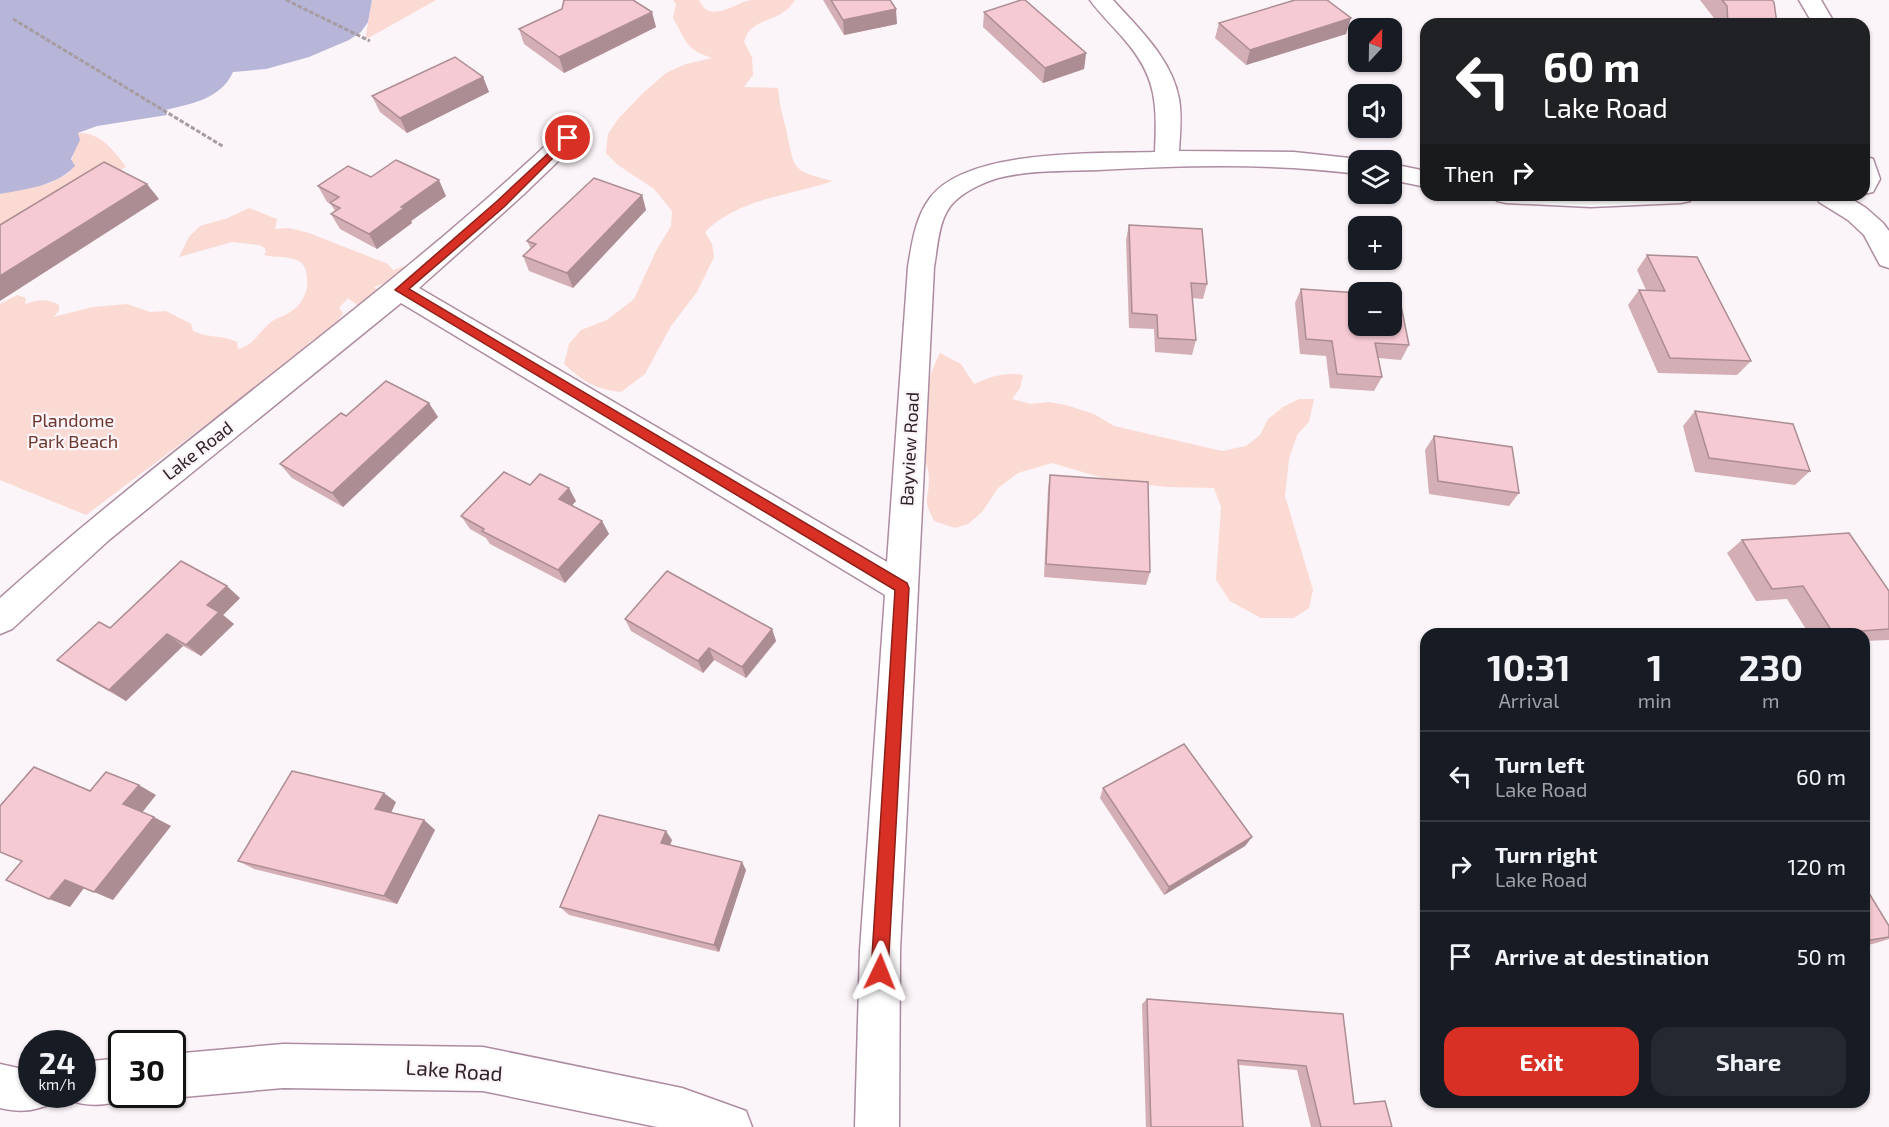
<!DOCTYPE html>
<html lang="en">
<head>
<meta charset="utf-8">
<style>
	body { margin:0; font-family:"Exo 2",sans-serif; background:#242831; color:#f1f3f6; height:100vh; display:flex; flex-direction:column; font-size:22px; white-space:nowrap }
	* { box-sizing:border-box; margin:0 }
	p { font-size:20px; color:#9ea1a6 }
	.icon { flex:none; width:33px; height:33px; fill:none; stroke:currentColor; stroke-width:2; stroke-linecap:round; stroke-linejoin:round }
	.map { position:relative; flex:1; overflow:hidden }
	.side { position:absolute; left:1420px; top:628px; width:450px; height:480px; display:flex; flex-direction:column; background:#171b24; border-radius:18px; box-shadow:0 2px 4px #0004 }
	.side>* { flex:none }
	.top-card { position:absolute; left:1420px; top:18px; width:450px; height:183px; border-radius:18px; box-shadow:0 2px 4px #0004; background:#202124; color:#fff; overflow:hidden }
	.needle { width:39px; rotate:22deg }
	.buttons { position:absolute; left:1348px; top:18px; display:grid; gap:12px }
	.buttons a { display:grid; place-items:center; width:54px; height:54px; border-radius:12px; background:#171b24; box-shadow:0 2px 4px #0004; font-size:30px }
	.speed { position:absolute; left:18px; top:1030px; display:flex; gap:12px; font-size:30px; font-weight:700; text-align:center }
	.speed>* { display:grid; place-content:center; width:78px; height:78px; border-radius:50%; background:#171b24; box-shadow:0 2px 4px #0004; line-height:1 }
	.speed small { font-size:15px; font-weight:400 }
	.speed .limit { border:3px solid #111; border-radius:9px; background:#fff; color:#111 }
	.pin { position:absolute; display:grid; place-items:center; width:51px; height:51px; color:#fff; margin:-26px; border:3px solid #fff; border-radius:50%; box-shadow:0 2px 6px #0007 }
	.me { position:absolute; width:66px; margin:-33px; rotate:2deg; stroke-linejoin:round; filter:drop-shadow(0 0 4px #0008) }
	.turn { display:flex; align-items:center; gap:21px; height:126px; padding:0 24px; font-size:27px }
	.turn .icon { width:78px; height:78px; stroke-width:2.5 }
	.turn b { display:block; font-size:42px; line-height:51px }
	.then { display:flex; align-items:center; height:57px; padding:0 24px; background:#0003; gap:12px; font-size:22px }
	.eta { display:flex; justify-content:space-evenly; align-items:center; height:102px; text-align:center }
	.eta b { font-size:36px; font-weight:700; line-height:42px }
	.action { display:flex; gap:12px; margin-top:auto; padding:12px 24px }
	.action a { flex:1; height:69px; border-radius:18px; background:#d93025; color:#fff; font-size:24px; font-weight:700; line-height:69px; text-align:center }
	.action a+a { background:#242831; color:#f1f3f6 }
	ul { padding:0; list-style:none }
	li { display:flex; align-items:center; gap:18px; height:90px; padding:0 24px; border-top:2px solid #363941 }
	li div { flex:1 }
	li b { display:block; font-size:22px }
	li em { font-style:normal }
	.map>svg:first-child { display:block }
</style>
</head>
<body>
<div class="map">
<svg width="1889" height="1127" viewBox="0 0 1889 1127">
	<rect width="100%" height="100%" fill="#fbf4f8"/>
	<g fill="#fbdad3">
		<path d="M372,0H436L365,40Z"/>
		<path d="M673,0H699C710,26 737,1 752,0C766,0 781,0 795,0C779,26 752,14 744,42L752,57L753,75L744,87L778,88C779,102 782,115 786,129C795,170 790,170 833,181C789,196 739,198 705,232L712,244L714,257L697,292L671,326L645,374L621,392C592,388 586,383 564,364L569,344L581,330L607,320L634,299L656,251L671,226L672,211L654,189L618,165L606,153L608,134L619,118L643,93L666,73L686,64L712,58C684,49 687,41 673,18L676,4Z"/>
		<path d="M78,133C101,132 114,151 126,167L0,232V194L50,183L69,173Z"/>
		<path d="M249,208L277,219L275,229L289,228L309,233L388,264L393,270L408,265L387,282L374,287L379,292L367,305L358,306L348,298L339,308L343,313C339,323 318,337 308,343L311,346L302,354L293,357L273,375L258,384L228,416L215,418L86,515L0,480V304L17,295L26,298L25,304C38,300 46,298 59,305V311L53,317L93,307L127,304L150,312L166,311L191,324L193,331C207,338 223,335 237,342L238,349C254,345 257,334 269,324C275,318 282,317 289,313C301,306 309,292 307,278C306,271 306,266 300,262C290,255 275,258 264,255L266,252L265,248L259,245L232,242L179,257L189,237L200,226L228,218Z"/>
		<path d="M940,353L961,364L974,384C991,377 1004,372 1023,375L1020,388L1012,399L1031,404L1049,402L1066,405L1094,414L1114,426L1222,451L1246,446L1260,435L1268,419L1283,407L1299,399H1314L1309,422L1297,435L1289,459L1285,496L1313,590L1309,608L1294,618H1261L1230,601L1216,580L1221,507L1214,488L1167,487L1113,481L1052,463L1018,473L998,488L982,512L968,524L955,528L934,521C923,498 928,503 929,481C930,467 921,453 920,440C917,416 929,374 940,353Z"/>
	</g>
	<path fill="#b7b5d8" d="M0,0H372L368,22L361,32L349,40L309,57L266,69L233,72C221,99 191,104 165,110L167,115L97,126L78,133L80,140L71,159L75,166C57,186 26,189 0,194Z"/>
	<g fill="none" stroke-linecap="round" stroke-linejoin="round">
		<defs>
			<g id="minor">
				<path d="M1090,0H1113C1139,29 1172,59 1179,99C1182,116 1180,134 1179,151L1294,152L1368,160H1359V174C1272,163 1186,165 1098,170C1065,171 1030,170 998,178C982,183 965,191 954,202C938,218 938,246 934,267L900,950L899,1127H855L860,950L885,595L401,303L109,540L12,629L0,634V598C181,436 383,300 559,133L568,131L577,133L580,138L577,143L523,195L419,288L887,562L908,267C912,243 915,218 930,198C967,148 1097,154 1155,152C1157,103 1157,77 1124,39C1113,26 1100,14 1090,0Z"/>
				<path d="M1799,0H1821L1835,24H1813Z"/>
				<path d="M1864,156L1873,159L1880,179L1873,192L1864,194Z"/>
				<path d="M1392,164L1426,171V187L1392,180Z"/>
				<path d="M1493,195H1694L1690,201L1681,203L1591,207L1506,203L1497,201Z"/>
				<path d="M1816,195H1845L1866,208L1883,223L1889,231V268L1880,265L1864,235L1848,220L1819,202Z"/>
				<path d="M283,1044L483,1047L682,1088L746,1111L752,1127H657L483,1091L283,1088L172,1098L165,1095H172V1054Z"/>
				<path d="M122,1058V1095H137C115,1105 89,1109 67,1099L65,1095H82V1062Z"/>
				<path d="M0,1064L18,1068L32,1067V1095H51L48,1105C30,1112 18,1112 0,1108Z"/>
			</g>
		</defs>
		<use href="#minor" stroke="#ad8ca1" stroke-width="3"/>
		<g stroke="#a69ca2" stroke-width="3" stroke-dasharray="4.5 2" stroke-linecap="butt">
			<path d="M286,0L370,41"/>
			<path d="M13,19L224,147"/>
		</g>
		<use href="#minor" fill="#fff" fill-rule="evenodd"/>
	</g>
	<g fill="#d3aeb5">
		<path d="M823,0H890L897,24L844,35Z"/>
		<path d="M1700,0H1772L1777,24H1717V22Z"/>
		<path d="M984,12L1086,53L1084,69L1043,83L983,27Z"/>
		<path d="M1219,23L1346,34L1246,65L1215,38Z"/>
		<path d="M656,27L564,73L524,44L519,29Z"/>
		<path d="M483,77L489,92L407,133L380,112L372,96Z"/>
		<path d="M1426,112V144L1422,143Z"/>
		<path d="M371,177L446,196L411,221L412,223L377,249L340,229L331,214L335,211L330,203L327,202L318,186Z"/>
		<path d="M642,195L646,210L573,288L529,271L523,256L531,249L527,241Z"/>
		<path d="M1129,225L1207,284L1203,299L1192,298L1196,340L1192,355L1155,352L1154,329L1129,328L1126,240Z"/>
		<path d="M1647,255L1751,361L1737,375L1658,373L1628,305L1639,290H1646L1637,270Z"/>
		<path d="M1301,289L1409,345L1401,360L1378,358L1382,377L1374,391L1330,388L1326,356L1300,354L1295,303Z"/>
		<path d="M1695,411L1810,471L1795,485L1695,472L1683,426Z"/>
		<path d="M346,416L438,417L343,507L292,478L280,464Z"/>
		<path d="M1434,436L1519,493L1509,506L1429,494L1425,450Z"/>
		<path d="M1050,475L1150,572L1146,585L1044,577L1048,488Z"/>
		<path d="M530,485L576,501L572,505L602,521L609,534L565,583L490,544L486,538L470,529L461,516Z"/>
		<path d="M1742,540L1889,591V640L1864,641V634H1809L1787,599L1756,601L1727,553Z"/>
		<path d="M240,598L223,615L234,624L201,656L183,646L126,701L75,672L57,660L110,628Z"/>
		<path d="M625,619L772,629L776,641L746,678L714,660L703,673L631,631Z"/>
		<path d="M1103,788L1252,837L1245,846L1164,895L1100,798Z"/>
		<path d="M396,802L391,813L424,820L435,830L397,904L254,869L238,861Z"/>
		<path d="M672,840L670,845L746,870L719,952L569,915L560,907Z"/>
		<path d="M1864,885L1889,926V939L1873,944L1864,945Z"/>
		<path d="M1147,999L1343,1014L1354,1104L1392,1127H1311L1297,1070L1239,1065L1243,1127H1146L1142,1004Z"/>
	</g>
	<g fill="#ac8d93">
		<path d="M896,9L897,24L844,35L843,20Z"/>
		<path d="M652,12L656,27L564,73L559,57Z"/>
		<path d="M1351,18L1346,34L1246,65L1250,50Z"/>
		<path d="M1086,53L1084,69L1043,83L1045,68Z"/>
		<path d="M483,77L489,92L407,133L400,118Z"/>
		<path d="M439,180L446,196L411,221L412,223L377,249L369,234L401,207Z"/>
		<path d="M147,184L159,199L0,301V276Z"/>
		<path d="M642,195L646,210L573,288L567,273Z"/>
		<path d="M429,403L438,417L343,507L332,493Z"/>
		<path d="M569,488L576,501L566,512L559,499Z"/>
		<path d="M602,521L609,534L565,583L558,570Z"/>
		<path d="M227,586L240,598L223,615L234,624L201,656L186,645L207,605Z"/>
		<path d="M772,629L776,641L746,678L742,667Z"/>
		<path d="M167,634L183,646L126,701L109,690Z"/>
		<path d="M709,648L714,660L703,673L698,661Z"/>
		<path d="M139,785L156,795L141,814L123,804Z"/>
		<path d="M384,793L396,802L388,819L375,809Z"/>
		<path d="M154,817L171,826L113,900L94,892Z"/>
		<path d="M424,820L435,830L397,904L384,896Z"/>
		<path d="M666,831L672,840L667,852L661,843Z"/>
		<path d="M1252,837L1245,846L1164,895L1169,887Z"/>
		<path d="M742,862L746,870L719,952L714,945Z"/>
		<path d="M65,880L84,888L70,907L49,899Z"/>
	</g>
	<g fill="#f5cad2" stroke="#ac8d93" stroke-width="1.5">
		<path d="M564,0H633L652,12L559,57L519,29L562,9Z"/>
		<path d="M831,0H890L896,9L843,20Z"/>
		<path d="M1021,0H1025L1086,53L1045,68L984,12Z"/>
		<path d="M1295,0H1327L1351,18L1250,50L1219,23Z"/>
		<path d="M1722,0H1772L1774,2L1777,24H1728L1727,6Z"/>
		<path d="M455,57L483,77L400,118L372,96Z"/>
		<path d="M396,160L439,180L401,207L404,208L369,234L331,214L340,208L330,203L339,197L318,186L348,166L371,177Z"/>
		<path d="M104,162L147,184L0,276V225Z"/>
		<path d="M594,178L642,195L567,273L523,256L536,244L527,241Z"/>
		<path d="M1129,225L1202,229L1207,284L1191,283L1196,340L1158,338L1157,315L1132,313Z"/>
		<path d="M1647,255L1697,257L1751,361L1670,358L1639,290L1665,291Z"/>
		<path d="M1301,289L1359,293V326H1392V295L1399,296L1409,345L1375,343L1382,377L1337,374L1332,341L1306,339Z"/>
		<path d="M386,381L429,403L332,493L280,464L341,413L346,416Z"/>
		<path d="M1695,411L1793,424L1810,471L1709,458Z"/>
		<path d="M1434,436L1512,447L1519,493L1438,481Z"/>
		<path d="M504,472L530,485L540,474L569,488L559,499L602,521L558,570L482,531L484,529L461,516Z"/>
		<path d="M1050,475L1148,482L1150,572L1046,564Z"/>
		<path d="M1849,533L1889,591V629L1833,633L1803,586L1772,589L1742,540Z"/>
		<path d="M181,561L227,586L207,605L219,612L186,645L167,634L109,690L57,660L99,622L110,628Z"/>
		<path d="M667,571L772,629L742,667L709,648L698,661L625,619Z"/>
		<path d="M1184,744L1252,837L1169,887L1103,788Z"/>
		<path d="M34,767L90,791L106,772L139,785L123,804L154,817L94,892L65,880L49,899L6,880L22,861L0,852V806Z"/>
		<path d="M292,771L384,793L375,809L424,820L384,896L238,861Z"/>
		<path d="M599,815L666,831L661,843L742,862L714,945L560,907Z"/>
		<path d="M1864,885L1889,926V937L1864,941Z"/>
		<path d="M1147,999L1343,1014L1354,1104L1385,1101L1392,1127H1321L1306,1066L1238,1060L1243,1127H1151Z"/>
	</g>
	<path fill="#d93025" stroke="#8d1f18" stroke-width="1.5" d="M568,135L573,138L504,207L409,289L907,583L909,588L888,972L886,978L880,981L874,978L871,972L895,590L395,290L496,202Z"/>
	<g text-anchor="middle" stroke-width="4.5" stroke-linejoin="round" paint-order="stroke">
		<g font-size="18" fill="#6d372d" stroke="#fbf4f8">
			<text x="73" y="427">Plandome<tspan x="73" dy="21">Park Beach</tspan></text>
		</g>
		<g font-size="18" fill="#30222b" stroke="#fbf4f8">
			<text transform="translate(910 449) rotate(-87)" y="6">Bayview Road</text>
			<text transform="translate(198 451) rotate(-38)" y="6">Lake Road</text>
		</g>
		<g font-size="21" fill="#30222b" stroke="#fbf4f8">
			<text transform="translate(454 1071) rotate(4)" y="7">Lake Road</text>
		</g>
	</g>
</svg>
<div class="buttons">
<a><svg class="needle" viewBox="-14 -14 28 28"><path d="M0-13l5 13h-10z" fill="#e53935"/><path d="M0 13l5-13h-10z" fill="#9ea1a6"/></svg></a>
<a><svg class="icon" aria-label="sound" viewBox="0 0 24 24"><path d="M4 9h4l5-4v14l-5-4H4zM17 9q2 3 0 6"/></svg></a>
<a><svg class="icon" aria-label="layers" viewBox="0 0 24 24"><path d="M12 4l9 5-9 5-9-5zM3 14l9 5 9-5"/></svg></a>
<a>+</a>
<a>−</a>
</div>
<div class="speed"><div>24<small>km/h</small></div><div class="limit">30</div></div>
<div class="pin" style="left:568px;top:138px;background:#d93025"><svg class="icon" aria-label="arrive" viewBox="0 0 24 24"><path d="M6 21V4h12l-3 4 3 4H6"/></svg></div>
<svg class="me" style="left:880px;top:972px" viewBox="-20 -20 40 40"><path d="M0-17L14 15 0 8-14 15z" fill="#d93025" stroke="#fff" stroke-width="4"/></svg>
<div class="top-card">
<div class="turn"><svg class="icon" aria-label="left" viewBox="0 0 24 24"><path d="M17 20v-9H6M10 6l-5 5 5 5"/></svg><div><b>60 m</b>Lake Road</div></div>
<div class="then">Then<svg class="icon" aria-label="right" viewBox="0 0 24 24"><path d="M7 20v-9h11M14 6l5 5-5 5"/></svg></div>
</div>
<section class="side">
<div class="eta">
<div><b>10:31</b><p>Arrival</p></div>
<div><b>1</b><p>min</p></div>
<div><b>230</b><p>m</p></div>
</div>
<ul>
<li><svg class="icon" aria-label="left" viewBox="0 0 24 24"><path d="M17 20v-9H6M10 6l-5 5 5 5"/></svg><div><b>Turn left</b><p>Lake Road</p></div><em>60 m</em></li>
<li><svg class="icon" aria-label="right" viewBox="0 0 24 24"><path d="M7 20v-9h11M14 6l5 5-5 5"/></svg><div><b>Turn right</b><p>Lake Road</p></div><em>120 m</em></li>
<li><svg class="icon" aria-label="arrive" viewBox="0 0 24 24"><path d="M6 21V4h12l-3 4 3 4H6"/></svg><div><b>Arrive at destination</b></div><em>50 m</em></li>
</ul>
<div class="action"><a>Exit</a><a>Share</a></div>
</section>
</div>
</body>
</html>
